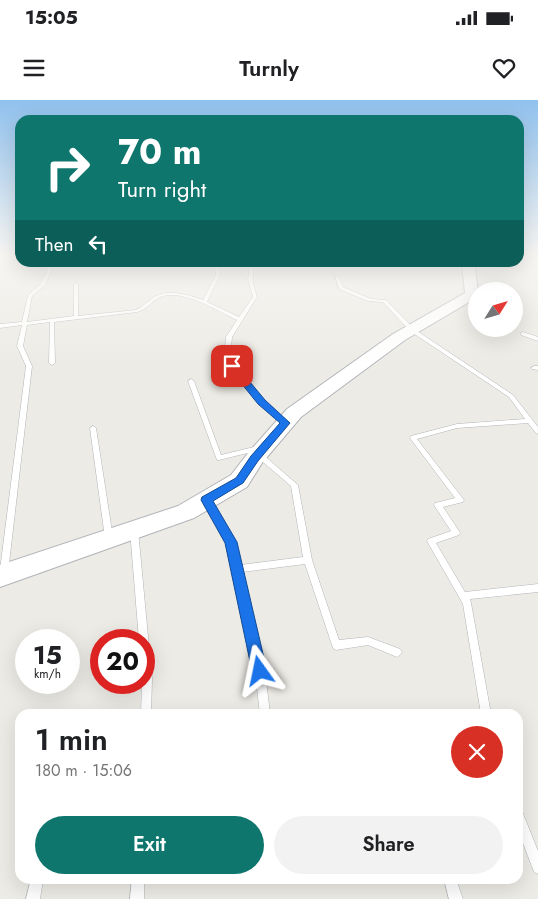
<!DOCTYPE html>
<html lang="en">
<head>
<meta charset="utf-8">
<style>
	body { margin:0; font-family:Jost,sans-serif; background:#f2f2f2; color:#202124; height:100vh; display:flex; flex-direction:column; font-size:19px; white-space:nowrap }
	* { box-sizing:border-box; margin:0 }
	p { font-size:16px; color:#757577 }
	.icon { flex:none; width:28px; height:28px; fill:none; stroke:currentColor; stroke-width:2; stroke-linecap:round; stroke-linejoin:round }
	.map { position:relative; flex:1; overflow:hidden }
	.sheet { position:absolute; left:15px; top:609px; width:508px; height:175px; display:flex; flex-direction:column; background:#fff; border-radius:15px; box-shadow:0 5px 20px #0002 }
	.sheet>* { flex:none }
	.top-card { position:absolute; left:15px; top:15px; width:509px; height:152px; border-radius:15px; box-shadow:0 5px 20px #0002; background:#0f766e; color:#fff; overflow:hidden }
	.needle { width:32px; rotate:53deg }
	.fabs { position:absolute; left:468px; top:182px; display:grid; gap:10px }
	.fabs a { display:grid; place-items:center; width:55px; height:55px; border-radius:50%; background:#fff; box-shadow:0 5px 20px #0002; font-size:25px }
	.speed { position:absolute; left:15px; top:529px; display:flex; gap:10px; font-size:25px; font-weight:700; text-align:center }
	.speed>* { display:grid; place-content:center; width:65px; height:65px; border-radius:50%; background:#fff; box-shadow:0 5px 20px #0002; line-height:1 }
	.speed small { font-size:12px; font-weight:400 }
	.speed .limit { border:8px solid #d22; background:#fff; color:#111 }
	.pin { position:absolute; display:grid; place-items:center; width:42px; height:42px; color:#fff; margin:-21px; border-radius:10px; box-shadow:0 2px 8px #0006 }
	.me { position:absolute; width:55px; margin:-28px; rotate:348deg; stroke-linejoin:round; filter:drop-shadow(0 0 4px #0008) }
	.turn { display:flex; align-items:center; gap:18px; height:105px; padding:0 20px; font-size:22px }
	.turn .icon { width:65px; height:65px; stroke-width:2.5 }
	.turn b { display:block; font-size:35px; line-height:42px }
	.then { display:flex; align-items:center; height:48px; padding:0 20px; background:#0003; gap:10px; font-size:19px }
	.round { display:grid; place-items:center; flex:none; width:52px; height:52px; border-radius:26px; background:#f2f2f2 }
	.summary { display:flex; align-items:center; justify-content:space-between; height:85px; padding:0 20px }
	h1 { font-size:30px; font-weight:600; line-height:38px }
	.primary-button { display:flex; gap:10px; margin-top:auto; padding:10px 20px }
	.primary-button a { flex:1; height:58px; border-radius:30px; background:#0f766e; color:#fff; font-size:20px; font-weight:600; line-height:58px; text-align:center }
	.primary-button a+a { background:#f2f2f2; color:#202124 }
	.status { display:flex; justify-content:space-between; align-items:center; height:35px; padding:0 25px; background:#fff; direction:ltr }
	.status svg { height:14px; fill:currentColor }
	header { display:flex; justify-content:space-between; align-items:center; height:65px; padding:0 20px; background:#fff; font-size:22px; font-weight:600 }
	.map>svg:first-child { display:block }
</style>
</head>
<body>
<div class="status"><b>15:05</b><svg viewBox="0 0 49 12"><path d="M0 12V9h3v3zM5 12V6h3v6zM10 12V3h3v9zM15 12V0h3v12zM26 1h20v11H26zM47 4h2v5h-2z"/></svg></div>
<header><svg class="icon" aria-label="menu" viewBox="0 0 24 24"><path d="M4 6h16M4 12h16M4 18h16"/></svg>Turnly<svg class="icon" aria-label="heart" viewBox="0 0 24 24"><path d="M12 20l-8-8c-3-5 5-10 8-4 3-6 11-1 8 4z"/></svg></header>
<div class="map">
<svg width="538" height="799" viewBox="0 0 538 799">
	<rect width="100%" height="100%" fill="#edebe5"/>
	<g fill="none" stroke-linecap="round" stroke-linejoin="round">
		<defs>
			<g id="lane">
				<path d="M20,153V155L0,157V155Z"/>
				<path d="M51,162H55L45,185L32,196L27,222L74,216V184L76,183L78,184V216L136,210C144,206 149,200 156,196C170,189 189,195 203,200L216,175L215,162H219L220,175L207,202L239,217L253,197L248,180L249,171L251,162H255C251,175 253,185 257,197L232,237L230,258L256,291L288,323L287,324H283C261,304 241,283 224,258L226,237L237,220C218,211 182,188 160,197C151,201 148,209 137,212L54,222L55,263L52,265L49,263L50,222L27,225L23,246L32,266L8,472L7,475L4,476L1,475L0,470L26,266L17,246L22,225L0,228V224L22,222L28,195L41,184Z"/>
				<path d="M146,162H150L151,169H149Z"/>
				<path d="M335,176L339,177L343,187L371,199L386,200L414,229L513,295L538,327V334L536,333L528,323L457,328L417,339L464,400L463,402L443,407L459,431L460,433L459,435L436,443L465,492L538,484V492L470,499L471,503L491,614H481L463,504L427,441L428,439L451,431L434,405L435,403L455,398L410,338L411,336L457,324L525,319L509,297L410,231L383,202L368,201L339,189Z"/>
				<path d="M523,232L538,237V241L521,235V233Z"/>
				<path d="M534,266H538V270L532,269L531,268Z"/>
				<path d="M191,279L194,281L221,355L258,346L261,348L260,350L219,360H217L188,281Z"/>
				<path d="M93,326L96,328L113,438L112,440L109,441L106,440L105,438L90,328Z"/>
				<path d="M256,352H260L298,385L312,460L339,540L368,537L400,549L402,552L400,555L397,557L368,545L336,550L333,548L305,464L242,472L265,571L270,614H260L255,571L227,442L203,400L204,398H210L235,442L240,465L303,457L291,386L256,356L255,354Z"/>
				<path d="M134,427L137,428L138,430L152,579L151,614H141L142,582H144V540H139L130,430L131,428Z"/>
				<path d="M518,709L522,711L538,751V774L534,772L518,730Z"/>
				<path d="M31,779H43L40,799H26Z"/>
				<path d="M132,779H144V799H130Z"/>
				<path d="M444,779H456L463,799H449Z"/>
			</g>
			<path id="secondary" d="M462,162H474L478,191H476V198L405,240L301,317L262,363L247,387L194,418L0,487V465L178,406L231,375L248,353L287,309L393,234L465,193Z"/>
		</defs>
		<use href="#lane" stroke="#b2b4b8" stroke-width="1"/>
		<use href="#secondary" stroke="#b1b3b8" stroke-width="2"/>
		<use href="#lane" fill="#fff" fill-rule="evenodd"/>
		<use href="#secondary" fill="#fff" fill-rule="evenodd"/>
	</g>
	<linearGradient id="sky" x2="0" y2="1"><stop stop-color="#90c1ed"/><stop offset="0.58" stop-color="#f7f6f3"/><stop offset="1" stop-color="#f7f6f3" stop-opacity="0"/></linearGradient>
	<rect width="538" height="265" fill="url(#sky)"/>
	<path fill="#1a73e8" stroke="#114b97" d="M229,264H235L265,300L290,323L258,361L243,383L213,401L237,442L267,571L265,576L260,578L254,576L252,571L225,443L201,400L202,397L236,378L251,356L280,323L258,304L229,268Z"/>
</svg>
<div class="fabs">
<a><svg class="needle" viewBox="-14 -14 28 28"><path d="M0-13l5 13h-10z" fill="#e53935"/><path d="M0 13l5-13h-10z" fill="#757577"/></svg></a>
</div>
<div class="speed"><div>15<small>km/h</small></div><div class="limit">20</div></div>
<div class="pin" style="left:232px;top:266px;background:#d93025"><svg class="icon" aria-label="arrive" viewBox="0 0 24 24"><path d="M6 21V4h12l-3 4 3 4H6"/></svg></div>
<svg class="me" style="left:260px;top:571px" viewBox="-20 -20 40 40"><path d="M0-17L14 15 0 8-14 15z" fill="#1a73e8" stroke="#fff" stroke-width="4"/></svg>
<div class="top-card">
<div class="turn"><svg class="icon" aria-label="right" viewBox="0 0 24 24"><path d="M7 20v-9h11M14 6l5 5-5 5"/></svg><div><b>70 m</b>Turn right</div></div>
<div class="then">Then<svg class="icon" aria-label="left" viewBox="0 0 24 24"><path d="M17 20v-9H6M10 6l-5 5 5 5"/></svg></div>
</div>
<section class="sheet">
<div class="summary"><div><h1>1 min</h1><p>180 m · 15:06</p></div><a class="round" style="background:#d93025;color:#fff"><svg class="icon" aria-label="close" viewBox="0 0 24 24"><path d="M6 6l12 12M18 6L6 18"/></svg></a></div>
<div class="primary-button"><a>Exit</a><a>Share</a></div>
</section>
</div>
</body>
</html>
